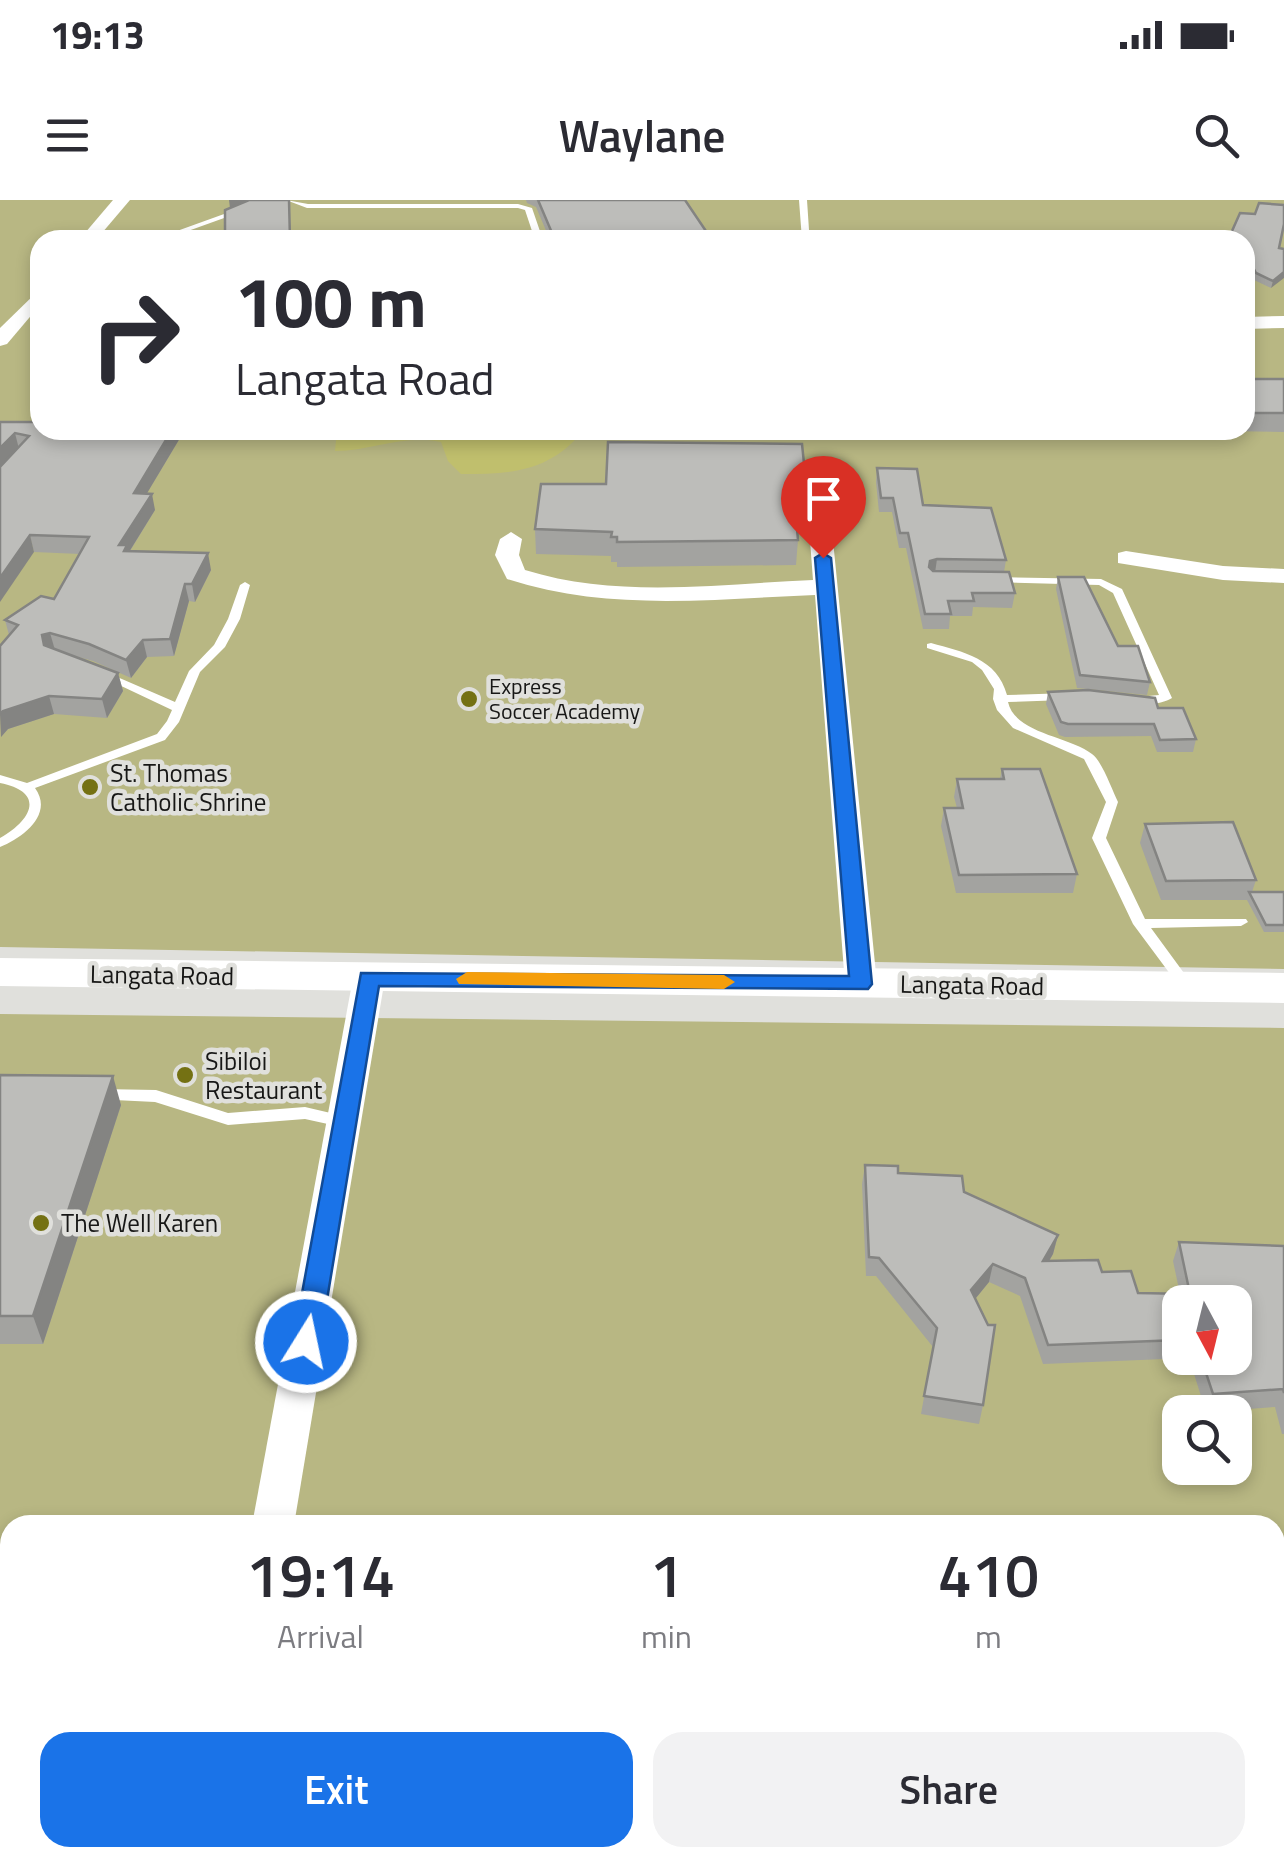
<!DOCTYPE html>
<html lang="en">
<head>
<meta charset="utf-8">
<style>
	body { margin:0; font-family:"Titillium Web",sans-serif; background:#f2f2f3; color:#2b2b33; height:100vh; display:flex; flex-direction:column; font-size:38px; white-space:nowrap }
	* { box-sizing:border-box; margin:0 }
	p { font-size:32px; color:#7c7c81 }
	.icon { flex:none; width:55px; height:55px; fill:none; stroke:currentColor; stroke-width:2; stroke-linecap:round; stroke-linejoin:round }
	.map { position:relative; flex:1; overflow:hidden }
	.drawer { position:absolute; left:0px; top:1315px; width:1285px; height:352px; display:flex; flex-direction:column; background:#fff; border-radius:30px 30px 0 0; box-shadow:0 5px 15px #0003 }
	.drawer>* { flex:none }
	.top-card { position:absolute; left:30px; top:30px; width:1225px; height:210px; border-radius:30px; box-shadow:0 5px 15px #0003; background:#fff; color:#2b2b33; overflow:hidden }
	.needle { width:65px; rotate:173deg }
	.controls { position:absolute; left:1162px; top:1085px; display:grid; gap:20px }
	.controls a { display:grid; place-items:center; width:90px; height:90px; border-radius:20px; background:#fff; box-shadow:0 5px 15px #0003; font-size:50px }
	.pin { position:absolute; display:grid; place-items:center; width:85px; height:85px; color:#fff; margin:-102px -42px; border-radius:50% 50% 50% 0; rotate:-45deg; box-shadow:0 0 10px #0007 }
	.pin .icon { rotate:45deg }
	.me { position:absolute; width:110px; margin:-55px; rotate:10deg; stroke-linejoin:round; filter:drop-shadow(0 0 8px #0008) }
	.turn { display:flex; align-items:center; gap:35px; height:210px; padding:0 40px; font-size:45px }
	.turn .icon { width:130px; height:130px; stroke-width:2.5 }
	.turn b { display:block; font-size:70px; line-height:85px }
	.eta { display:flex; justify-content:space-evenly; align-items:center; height:170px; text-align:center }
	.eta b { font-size:60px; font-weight:600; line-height:70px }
	.primary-button { display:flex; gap:20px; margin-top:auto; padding:20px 40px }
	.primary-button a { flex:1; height:115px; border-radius:30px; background:#1a73e8; color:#fff; font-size:40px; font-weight:600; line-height:115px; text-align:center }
	.primary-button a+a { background:#f2f2f3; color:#2b2b33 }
	.status { display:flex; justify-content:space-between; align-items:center; height:70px; padding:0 50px; background:#fff; direction:ltr }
	.status svg { height:28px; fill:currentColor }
	header { display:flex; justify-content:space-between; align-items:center; height:130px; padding:0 40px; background:#fff; font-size:45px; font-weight:600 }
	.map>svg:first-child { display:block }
</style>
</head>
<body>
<div class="status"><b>19:13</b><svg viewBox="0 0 49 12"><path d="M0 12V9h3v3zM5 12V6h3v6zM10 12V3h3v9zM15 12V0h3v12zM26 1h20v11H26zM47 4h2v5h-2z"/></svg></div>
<header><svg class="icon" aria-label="menu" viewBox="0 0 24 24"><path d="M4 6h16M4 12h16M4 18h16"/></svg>Waylane<svg class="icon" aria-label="search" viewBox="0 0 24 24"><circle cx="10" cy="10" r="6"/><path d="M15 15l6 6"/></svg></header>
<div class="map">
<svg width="1284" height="1667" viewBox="0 0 1284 1667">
	<rect width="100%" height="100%" fill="#e0e0dc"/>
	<g fill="#b8b783" fill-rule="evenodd">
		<path d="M0,0H1284V769L0,747ZM40,40H1245V230H40Z"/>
		<path d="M0,814L1284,828V1667H0ZM1180,1102H1235V1158H1180ZM1180,1212H1235V1268H1180ZM10,1325H1275V1658H10Z"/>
	</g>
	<path fill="#c0bf6d" d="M337,230H584C549,272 513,274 461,274L448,261L441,242C403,234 373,251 335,251Z"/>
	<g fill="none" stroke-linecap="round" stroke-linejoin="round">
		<g fill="#fff" fill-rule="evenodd">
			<path d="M263,0H274L163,40H152Z"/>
			<path d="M286,0L308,4H518L532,8L543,40H535L525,10L518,8H307Z"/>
			<path d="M799,0H807L809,30L978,38L982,40L809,35L810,40H802Z"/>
			<path d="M990,377L1101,379L1122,389L1172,498C1163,504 1141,507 1132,501L1138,497L1159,495L1113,393L1099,385L986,382V378Z"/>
			<path d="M245,382L250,385L240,419L225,447L200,472L179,522L165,540L35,588C54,614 23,638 0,647V638C32,620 46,592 0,583V575L27,583L157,534L167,521L172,510L98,475L104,471L108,473L175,502L189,471L214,445L228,419L240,385Z"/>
			<path d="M931,443C963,452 997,458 1007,495L1069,493V499L1065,500L1008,502C1015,534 1070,536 1092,554C1102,561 1112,590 1118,602L1106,638L1145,719H1246L1248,722L1241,726L1151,728L1192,784L1194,787L1192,790H1182L1133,724L1092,638L1106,602L1084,559L1013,528L997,510L993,499L994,489L982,470L972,462L927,448V444Z"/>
			<path d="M100,889L156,890L228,913L305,907L352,918L354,922L352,926L346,928L305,919L228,925L155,902L94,899L92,895Z"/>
			<path d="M1275,1386L1282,1388L1284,1393V1431L1277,1429L1275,1425Z"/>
			<path d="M1275,1613L1284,1616V1638L1275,1635Z"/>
			<path d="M455,1658H477L474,1667H451Z"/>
			<path d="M1078,1658H1101L1105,1667H1082Z"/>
			<path d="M1121,1658H1143L1145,1667H1123Z"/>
		</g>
		<g fill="#fff" fill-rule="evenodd">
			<path d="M113,0H130L96,40H79Z"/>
			<path d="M40,89V105L7,144L0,146V128Z"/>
			<path d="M1284,116V128L1245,129V117Z"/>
			<path d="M818,293L829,300L877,784L872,791H850L845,784L815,395C710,399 608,412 507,379L495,355L500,339L511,332L522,339L519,355L525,370C618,399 718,384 813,380L807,300Z"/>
			<path d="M1126,351L1223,366L1284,369V383L1223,380L1118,363V353Z"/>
			<path d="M369,768L380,771L385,778L294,1325H252L353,778L358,771Z"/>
			<path d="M190,1658H238V1667H188Z"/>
		</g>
		<path fill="#fff" fill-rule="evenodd" d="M0,758L1284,773V803L0,786Z"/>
	</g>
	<g fill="#a3a3a0" fill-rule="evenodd">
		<path d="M526,0H685L712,40H550L536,7L527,3Z"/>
		<path d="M1245,40L1284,49L1271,88L1254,80L1245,65Z"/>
		<path d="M1245,179H1284V232L1169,230H1245Z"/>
		<path d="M0,222L178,230L180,238L147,293L155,310L130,351L211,370L195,402L189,401L174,456L147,457L131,478L93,461L71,455L118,473L123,491L107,518L54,514L8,529L1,537L0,446L9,435L5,420L54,399L80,354L34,352Z"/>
		<path d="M877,268L923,305L1006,360L1004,372L1015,393L1012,408L973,407L972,416H950L949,429H923L906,348H899L892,312H879L876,282Z"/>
		<path d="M805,273L804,296L794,298L798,340L796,365L617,367V362H611V356L536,354L535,329Z"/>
		<path d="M1058,377L1150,482L1147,495L1077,488L1056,389Z"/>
		<path d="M1048,492L1158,508L1196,539L1193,552H1157L1151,536L1065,537L1059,535L1046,504Z"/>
		<path d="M1002,569L1077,674L1073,693H956L941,626L944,608H957L954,597L957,579H1000Z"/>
		<path d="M1145,624L1256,680L1252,692H1284V732H1264L1247,700H1161L1140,643Z"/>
		<path d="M0,875L121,905L43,1144H0Z"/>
		<path d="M865,965L964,992L1058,1035L1053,1054L1049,1061L1102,1072L1138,1093L1180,1094L1173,1061L1179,1042L1284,1046V1234H1282L1275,1207L1206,1212L1189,1158L1043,1164L1020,1096L989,1082L975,1099L983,1205L979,1224L921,1214L933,1147L876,1076H866L862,984ZM1180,1102L1235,1158H1180Z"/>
	</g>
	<g fill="#848482">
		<path d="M229,0H252L230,8Z"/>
		<path d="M1284,72V78L1271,88L1273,81Z"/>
		<path d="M172,230H178L180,238L137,310L134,293Z"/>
		<path d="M15,233L19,249L0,269V248Z"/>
		<path d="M805,273L804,296L790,299L792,275Z"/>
		<path d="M152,294L155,310L129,352L128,368L119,345Z"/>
		<path d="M30,335L34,352L0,402V378Z"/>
		<path d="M208,353L211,370L195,402L192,384Z"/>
		<path d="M937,359L935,373L928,376L930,361Z"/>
		<path d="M185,384L189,401L174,456L170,439Z"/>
		<path d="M50,433L55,450L47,453L42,435Z"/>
		<path d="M143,440L147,457L131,478L126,460Z"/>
		<path d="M118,473L123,491L107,518L102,499Z"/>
		<path d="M49,496L54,514L8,529L1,537L0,514L3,511Z"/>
		<path d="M113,876L121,905L43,1144L33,1116Z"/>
		<path d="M1058,1035L1053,1054L1038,1080L1043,1061Z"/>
		<path d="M993,1064L989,1082L967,1109L971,1090Z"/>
	</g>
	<g fill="#bdbdba" stroke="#848482" stroke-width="2.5">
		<path d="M249,0H289L290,40H225V10Z"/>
		<path d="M538,0H685L712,40H555Z"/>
		<path d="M1259,3L1284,5V24L1279,48L1284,49V72L1273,81L1256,73L1248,58H1245V40H1228L1240,13L1255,14Z"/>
		<rect x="1245" y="179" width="39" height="34"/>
		<path d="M0,222H40V230H172L134,293L152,294L119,345H127L124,351L208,353L192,384H185L170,439L143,440L126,460L89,444L50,433L42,435L44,445L118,473L102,499L49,496L3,511L0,514V446L18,425L5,420L41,396L54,399L89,337L30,335L0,378V267L29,236L15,233L0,248Z"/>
		<path d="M608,242L802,244L805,273L792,275L798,340L617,342V337H611L612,332L535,329L541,284H606Z"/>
		<path d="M877,268L917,269L923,305L991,308L1006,360L937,359L930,361L929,367L933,371L1009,372L1015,393H972L974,401H948L951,414H925L908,333H900L893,298H881Z"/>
		<path d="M1058,377H1084L1118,446H1138L1150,482L1080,475Z"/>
		<path d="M1088,490L1155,498L1158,508H1183L1196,539L1160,540L1154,524H1068L1061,522L1048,492Z"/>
		<path d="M1002,569H1040L1077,674L959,675L944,608H963L957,579H1004Z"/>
		<path d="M1233,622L1256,680L1166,681L1145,624Z"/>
		<path d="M1249,692H1284V725H1266Z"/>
		<path d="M0,875L113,876L33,1116H0Z"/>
		<path d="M865,965L898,966V973L962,976L964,992L1058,1035L1043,1061L1098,1060L1102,1072L1131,1071L1138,1093L1190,1094L1179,1042L1284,1046V1193L1283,1189L1213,1194L1201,1158H1235V1102H1180V1140L1048,1145L1025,1078L993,1064L971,1090L988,1125H995L983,1205L924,1196L937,1128L879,1058L869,1057Z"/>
	</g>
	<path fill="#1a73e8" stroke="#114b97" stroke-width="2.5" d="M823,353L831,358L872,784L868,789L379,786L320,1142L316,1149H297L293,1142L361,773L849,776L815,358Z"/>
	<path fill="#f59e0b" d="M467,772L724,775L735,782L724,789L459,784L456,779Z"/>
	<g fill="#747113" stroke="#e0e0dc" stroke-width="4">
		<circle cx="469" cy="499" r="10"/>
		<circle cx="90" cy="587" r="10"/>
		<circle cx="185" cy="875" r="10"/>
		<circle cx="41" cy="1023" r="10"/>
	</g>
	<g text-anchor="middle" stroke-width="9" stroke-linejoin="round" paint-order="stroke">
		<g font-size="22" fill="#171716" stroke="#e0e0dc" text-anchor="start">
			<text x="489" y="494">Express<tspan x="489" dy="25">Soccer Academy</tspan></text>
		</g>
		<g font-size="25" fill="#171716" stroke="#e0e0dc" text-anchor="start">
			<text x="110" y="582">St. Thomas<tspan x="110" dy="29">Catholic Shrine</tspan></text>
			<text x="205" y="870">Sibiloi<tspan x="205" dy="29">Restaurant</tspan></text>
			<text x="61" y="1032">The Well Karen</text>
		</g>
		<g font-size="25" fill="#171716" stroke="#e0e0dc">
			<text transform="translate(162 775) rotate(1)" y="9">Langata Road</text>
			<text transform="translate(972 785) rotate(1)" y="9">Langata Road</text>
		</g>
	</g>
</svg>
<div class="controls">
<a><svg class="needle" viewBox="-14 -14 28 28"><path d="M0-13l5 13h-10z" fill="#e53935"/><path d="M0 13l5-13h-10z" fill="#7c7c81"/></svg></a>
<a><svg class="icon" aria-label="search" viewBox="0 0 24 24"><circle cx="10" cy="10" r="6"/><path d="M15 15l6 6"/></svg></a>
</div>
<div class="pin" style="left:823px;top:358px;background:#d93025"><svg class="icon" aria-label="arrive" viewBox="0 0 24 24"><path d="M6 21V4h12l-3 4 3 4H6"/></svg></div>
<svg class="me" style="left:306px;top:1142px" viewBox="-20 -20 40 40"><circle r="17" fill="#1a73e8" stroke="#fff" stroke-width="3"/><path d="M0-11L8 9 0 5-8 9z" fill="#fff"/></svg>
<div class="top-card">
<div class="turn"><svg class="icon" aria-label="right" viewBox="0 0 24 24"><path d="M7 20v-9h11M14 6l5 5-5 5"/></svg><div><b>100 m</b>Langata Road</div></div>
</div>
<section class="drawer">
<div class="eta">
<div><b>19:14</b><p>Arrival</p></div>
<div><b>1</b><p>min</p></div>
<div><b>410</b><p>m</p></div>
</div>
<div class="primary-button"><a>Exit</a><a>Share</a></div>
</section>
</div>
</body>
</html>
